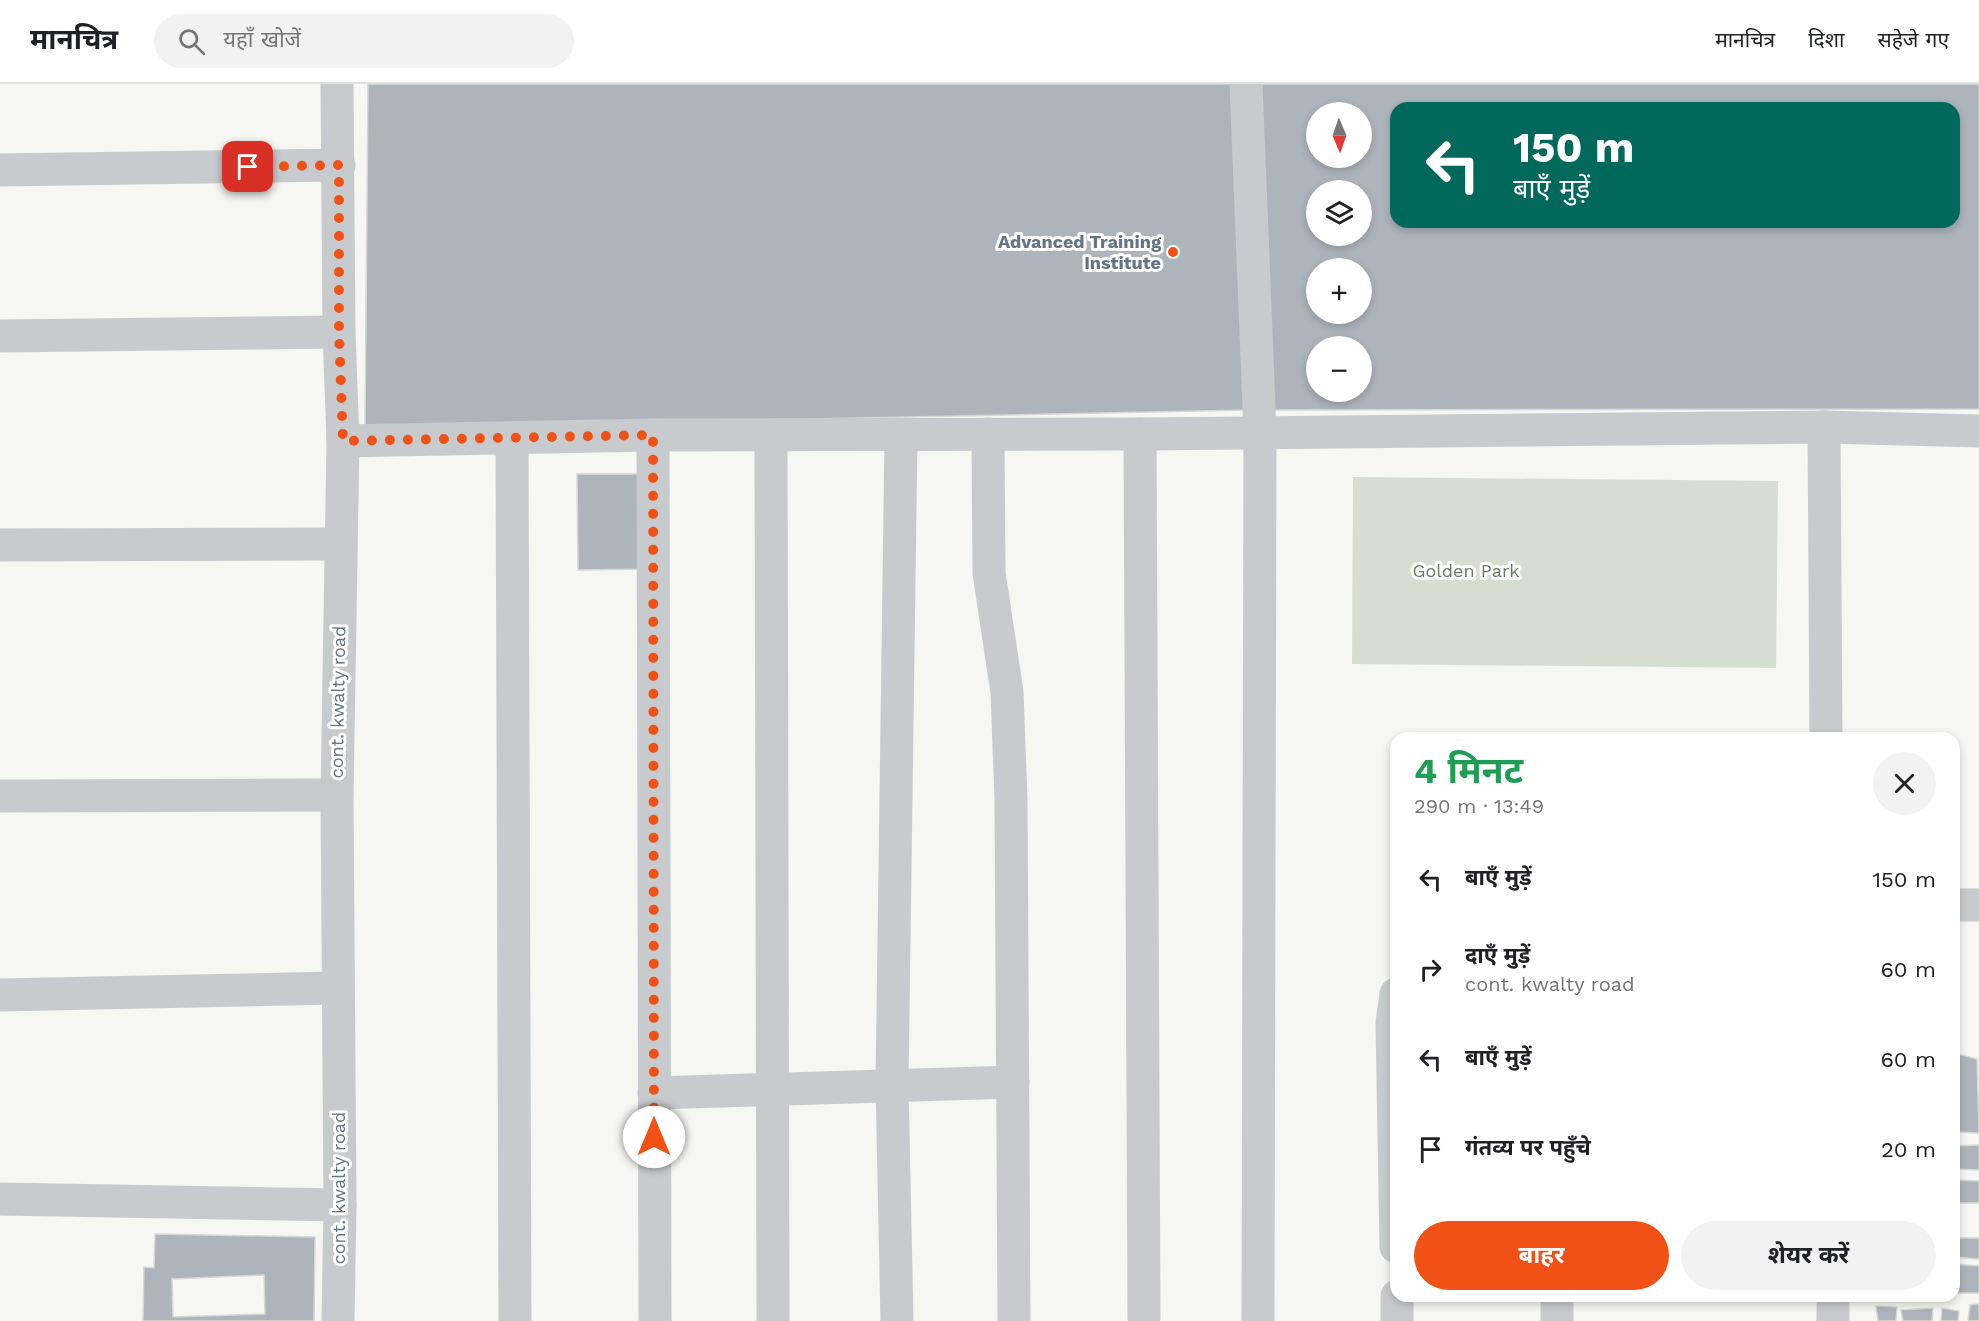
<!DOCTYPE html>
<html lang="hi">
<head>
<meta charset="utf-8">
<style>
	body { margin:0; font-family:"Work Sans","Noto Sans Devanagari",sans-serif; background:#f2f2f2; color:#202124; height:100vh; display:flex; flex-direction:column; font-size:22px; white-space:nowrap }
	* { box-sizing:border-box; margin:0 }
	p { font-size:20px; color:#757577 }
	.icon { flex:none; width:33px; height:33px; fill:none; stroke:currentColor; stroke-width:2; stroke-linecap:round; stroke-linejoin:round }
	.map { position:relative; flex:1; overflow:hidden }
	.panel { position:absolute; left:1390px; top:648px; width:570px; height:570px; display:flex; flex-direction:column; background:#fff; border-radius:18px; box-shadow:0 3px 9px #0003 }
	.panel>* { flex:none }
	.hud { position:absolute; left:1390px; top:18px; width:570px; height:126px; border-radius:18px; box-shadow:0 3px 9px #0003; background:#00695c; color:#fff; overflow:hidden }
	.needle { width:39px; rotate:178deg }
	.controls { position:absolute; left:1306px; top:18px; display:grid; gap:12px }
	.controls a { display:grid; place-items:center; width:66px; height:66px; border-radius:50%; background:#fff; box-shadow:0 3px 9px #0003; font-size:30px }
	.pin { position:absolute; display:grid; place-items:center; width:51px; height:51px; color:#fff; margin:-26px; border-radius:12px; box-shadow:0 3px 9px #0006 }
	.me { position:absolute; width:66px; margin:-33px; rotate:0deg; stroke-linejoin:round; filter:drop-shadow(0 0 4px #0008) }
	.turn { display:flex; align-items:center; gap:21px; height:126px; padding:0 24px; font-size:27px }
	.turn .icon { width:78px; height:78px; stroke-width:2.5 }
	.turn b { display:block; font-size:42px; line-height:51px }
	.round { display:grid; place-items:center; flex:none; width:63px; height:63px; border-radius:32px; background:#f2f2f2 }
	.overview { display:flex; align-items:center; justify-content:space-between; height:102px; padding:0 24px }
	h1 { font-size:36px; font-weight:700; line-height:45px; color:#1e9e55 }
	.button { display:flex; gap:12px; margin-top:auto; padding:12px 24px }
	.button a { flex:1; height:69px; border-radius:36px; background:#f25115; color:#fff; font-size:24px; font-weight:700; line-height:69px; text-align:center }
	.button a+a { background:#f2f2f2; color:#202124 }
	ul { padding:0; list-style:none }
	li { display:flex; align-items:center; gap:18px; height:90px; padding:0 24px }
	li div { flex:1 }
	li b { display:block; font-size:22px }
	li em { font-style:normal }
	header { display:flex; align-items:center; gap:36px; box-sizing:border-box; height:84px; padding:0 30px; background:#fff; border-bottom:2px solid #e0e0e0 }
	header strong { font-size:28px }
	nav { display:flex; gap:33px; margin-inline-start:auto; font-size:21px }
	.search { width:420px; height:54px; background:#f2f2f2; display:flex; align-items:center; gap:15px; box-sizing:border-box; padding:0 21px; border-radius:33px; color:#757577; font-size:22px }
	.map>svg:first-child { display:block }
</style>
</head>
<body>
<header>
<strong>मानचित्र</strong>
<div class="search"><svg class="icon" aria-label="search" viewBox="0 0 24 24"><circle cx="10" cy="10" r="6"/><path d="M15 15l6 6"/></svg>यहाँ खोजें</div>
<nav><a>मानचित्र</a><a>दिशा</a><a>सहेजे गए</a></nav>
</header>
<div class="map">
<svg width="1979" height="1237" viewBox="0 0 1979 1237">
	<rect width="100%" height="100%" fill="#f6f6f2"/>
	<path fill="#d6ded2" d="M1353,393L1778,397L1776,584L1352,580Z"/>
	<g fill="#adb4bb" stroke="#d7d7d4" stroke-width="1.5" fill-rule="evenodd">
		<path d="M368,0H1979V325L1248,326L365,344ZM1396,24H1954V138H1396ZM1317,28H1362V74H1317ZM1317,106H1362V152H1317ZM1317,184H1362V230H1317ZM1317,262H1362V308H1317Z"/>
		<path d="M577,390H644V485L578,486Z"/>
		<path d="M1954,969L1977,975L1979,1049L1954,1048Z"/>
		<path d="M1979,1061V1086L1954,1085V1062Z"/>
		<path d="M1954,1096L1979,1097V1119H1954Z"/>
		<path d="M155,1150L315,1153L314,1237H143L144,1183L154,1184ZM264,1191L265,1230L173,1233L172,1195Z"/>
		<path d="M1954,1154H1979V1175L1954,1173Z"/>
		<path d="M1954,1180L1979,1182V1209H1954Z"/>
		<path d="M1849,1212H1904L1849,1214Z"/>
		<path d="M1979,1220V1237H1968L1970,1221Z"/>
		<path d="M1876,1222L1897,1223L1896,1237H1878Z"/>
		<path d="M1933,1224L1932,1237H1903L1901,1226Z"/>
		<path d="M1942,1224L1959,1227L1958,1237H1941Z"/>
	</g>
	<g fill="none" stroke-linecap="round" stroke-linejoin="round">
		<g stroke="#c8cbce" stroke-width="33">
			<path d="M337,0L339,248L343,357L337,711L340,1121L338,1237"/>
			<path d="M1246,0L1260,348L1258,1237"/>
			<path d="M0,86L339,81"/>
			<path d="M0,252L339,248"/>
			<path d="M1824,343L1826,654"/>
			<path d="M988,350L989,489L1007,608L1011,715L1014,1237"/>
			<path d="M1140,350L1144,1237"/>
			<path d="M653,351L655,1237"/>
			<path d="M771,352L773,1237"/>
			<path d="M512,354L515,1237"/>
			<path d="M343,357L653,351L1140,350L1824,343L1979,347"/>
			<path d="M0,461L340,460"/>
			<path d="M0,712L337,711"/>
			<path d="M1954,821H1979"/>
			<path d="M1396,910L1392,939L1396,1163"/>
			<path d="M0,911L337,904"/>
			<path d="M654,1009L1013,998"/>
			<path d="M0,1115L340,1121"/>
			<path d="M1397,1212V1237"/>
			<path d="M1833,1212V1237"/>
			<path d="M897,1237L892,1001L901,352"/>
			<path d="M1557,1237V1212"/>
		</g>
	</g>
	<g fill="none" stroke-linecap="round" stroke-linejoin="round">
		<path stroke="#f25115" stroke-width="10" stroke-dasharray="0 18" d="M248,83L339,81V248L343,357L653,351L654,1053"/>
	</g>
	<circle fill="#f25115" stroke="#fff" stroke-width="2" cx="1173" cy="168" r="6"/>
	<g text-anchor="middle" stroke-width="6" stroke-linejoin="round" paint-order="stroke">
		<g font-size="18" font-weight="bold" fill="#627486" stroke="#fff" text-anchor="end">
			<text x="1161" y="164">Advanced Training<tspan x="1161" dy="21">Institute</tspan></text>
		</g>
		<g font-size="18" fill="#667c61" stroke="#fff">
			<text x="1466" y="493">Golden Park</text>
		</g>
		<g font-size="18" fill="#627486" stroke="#fff">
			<text transform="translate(338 618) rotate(-89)" y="6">cont. kwalty road</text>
			<text transform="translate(339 1104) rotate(-90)" y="6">cont. kwalty road</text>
		</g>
	</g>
</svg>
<div class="controls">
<a><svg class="needle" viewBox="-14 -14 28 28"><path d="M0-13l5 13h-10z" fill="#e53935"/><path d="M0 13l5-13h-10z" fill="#757577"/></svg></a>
<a><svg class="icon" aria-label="layers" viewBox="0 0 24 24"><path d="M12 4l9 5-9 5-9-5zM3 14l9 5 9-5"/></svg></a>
<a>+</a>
<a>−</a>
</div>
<div class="pin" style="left:248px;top:83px;background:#d93025"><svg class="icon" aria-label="arrive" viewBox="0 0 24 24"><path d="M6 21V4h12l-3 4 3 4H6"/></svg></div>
<svg class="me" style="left:654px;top:1053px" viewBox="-20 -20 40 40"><circle r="19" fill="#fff"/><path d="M0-13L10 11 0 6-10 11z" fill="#f25115"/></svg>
<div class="hud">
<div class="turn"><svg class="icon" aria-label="left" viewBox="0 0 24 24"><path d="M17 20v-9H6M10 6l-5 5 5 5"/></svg><div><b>150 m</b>बाएँ मुड़ें</div></div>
</div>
<section class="panel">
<div class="overview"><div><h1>4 मिनट</h1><p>290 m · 13:49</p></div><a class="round"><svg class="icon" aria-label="close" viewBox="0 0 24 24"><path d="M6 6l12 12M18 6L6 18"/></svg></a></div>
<ul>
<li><svg class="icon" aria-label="left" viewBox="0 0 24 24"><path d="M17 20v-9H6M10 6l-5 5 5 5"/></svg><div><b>बाएँ मुड़ें</b></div><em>150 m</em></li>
<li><svg class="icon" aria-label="right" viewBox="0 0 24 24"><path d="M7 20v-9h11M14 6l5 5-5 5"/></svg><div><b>दाएँ मुड़ें</b><p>cont. kwalty road</p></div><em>60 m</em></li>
<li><svg class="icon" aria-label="left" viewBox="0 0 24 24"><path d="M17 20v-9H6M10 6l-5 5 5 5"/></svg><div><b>बाएँ मुड़ें</b></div><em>60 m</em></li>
<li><svg class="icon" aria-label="arrive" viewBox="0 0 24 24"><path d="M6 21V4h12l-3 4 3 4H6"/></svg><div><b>गंतव्य पर पहुँचे</b></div><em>20 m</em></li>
</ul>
<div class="button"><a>बाहर</a><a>शेयर करें</a></div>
</section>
</div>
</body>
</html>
